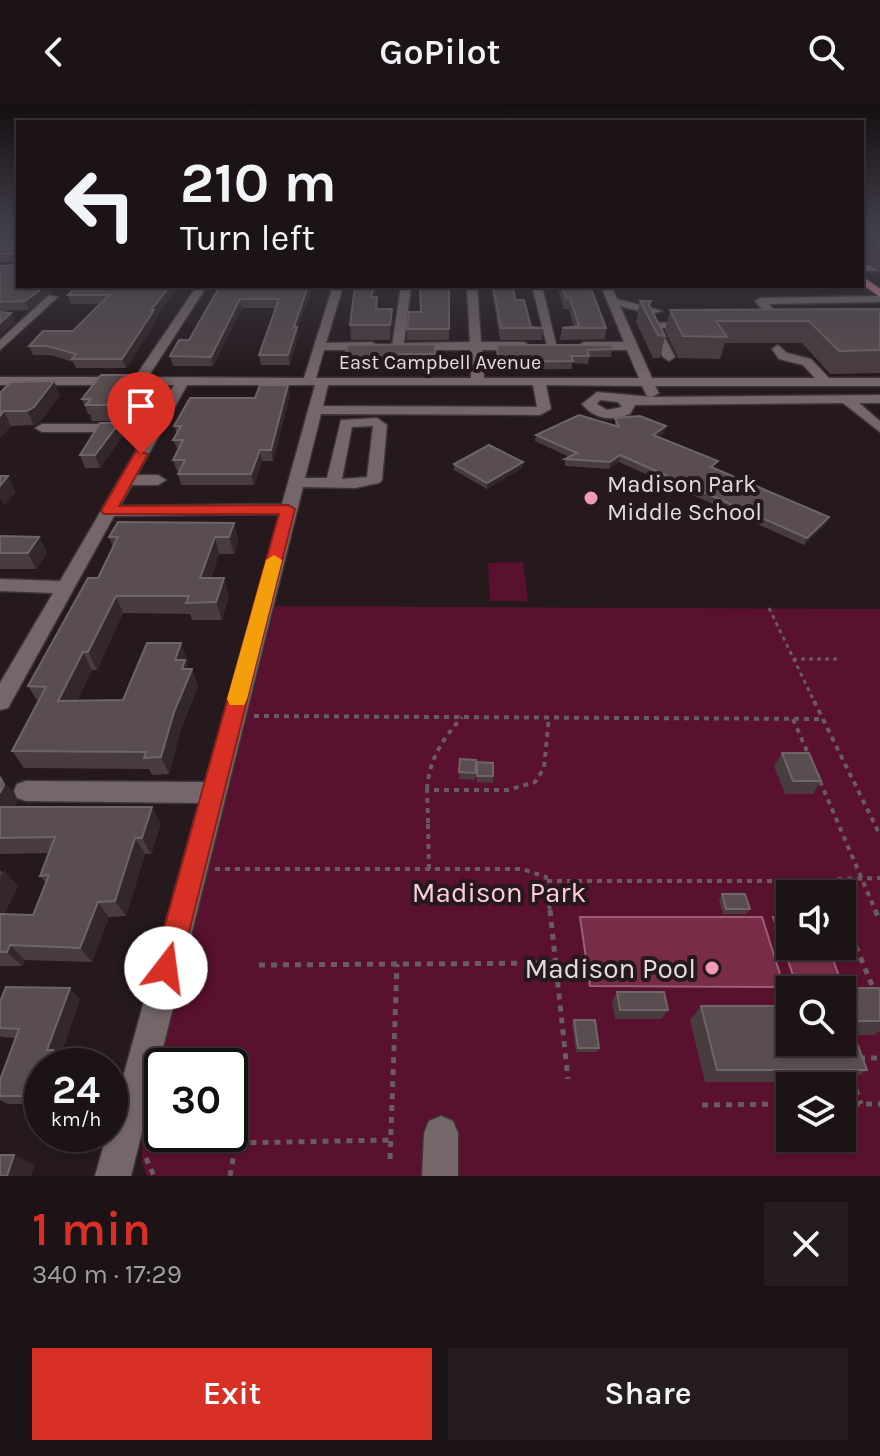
<!DOCTYPE html>
<html lang="en">
<head>
<meta charset="utf-8">
<style>
	body { margin:0; font-family:Karla,sans-serif; background:#251c1f; color:#f1f3f6; height:100vh; display:flex; flex-direction:column; font-size:30px; white-space:nowrap }
	* { box-sizing:border-box; margin:0 }
	p { font-size:26px; color:#a09ea1 }
	.icon { flex:none; width:44px; height:44px; fill:none; stroke:currentColor; stroke-width:2; stroke-linecap:round; stroke-linejoin:round }
	.map { position:relative; height:1072px; overflow:hidden }
	.side { display:flex; flex-direction:column; background:#1c1316; flex:1 }
	.side>* { flex:none }
	.guide { position:absolute; left:16px; top:16px; width:848px; height:168px; border-radius:0px; box-shadow:0 2px 6px #0004,0 0 0 2px #3a3235; background:#1c1316; color:#f1f3f6; overflow:hidden }
	.controls { position:absolute; left:776px; top:776px; display:grid; gap:16px }
	.controls a { display:grid; place-items:center; width:80px; height:80px; border-radius:0px; background:#1c1316; box-shadow:0 2px 6px #0004,0 0 0 2px #3a3235; font-size:40px }
	.speed { position:absolute; left:24px; top:944px; display:flex; gap:16px; font-size:40px; font-weight:700; text-align:center }
	.speed>* { display:grid; place-content:center; width:104px; height:104px; border-radius:50%; background:#1c1316; box-shadow:0 2px 6px #0004,0 0 0 2px #3a3235; line-height:1 }
	.speed small { font-size:20px; font-weight:400 }
	.speed .limit { border:4px solid #111; border-radius:12px; background:#fff; color:#111 }
	.pin { position:absolute; display:grid; place-items:center; width:68px; height:68px; color:#fff; margin:-82px -34px; border-radius:50% 50% 50% 0; rotate:-45deg; box-shadow:0 0 8px #0007 }
	.pin .icon { rotate:45deg }
	.me { position:absolute; width:88px; margin:-44px; rotate:15deg; stroke-linejoin:round; filter:drop-shadow(0 0 6px #0008) }
	.turn { display:flex; align-items:center; gap:28px; height:168px; padding:0 32px; font-size:36px }
	.turn .icon { width:104px; height:104px; stroke-width:2.5 }
	.turn b { display:block; font-size:56px; line-height:68px }
	.round { display:grid; place-items:center; flex:none; width:84px; height:84px; border-radius:0px; background:#251c1f }
	.head { display:flex; align-items:center; justify-content:space-between; height:136px; padding:0 32px }
	h1 { font-size:48px; font-weight:600; line-height:60px; color:#d93025 }
	.primary-button { display:flex; gap:16px; margin-top:auto; padding:16px 32px }
	.primary-button a { flex:1; height:92px; border-radius:0px; background:#d93025; color:#fff; font-size:32px; font-weight:600; line-height:92px; text-align:center }
	.primary-button a+a { background:#251c1f; color:#f1f3f6 }
	header { display:flex; justify-content:space-between; align-items:center; height:104px; padding:0 32px; background:#1c1316; font-size:36px; font-weight:600 }
	.map>svg:first-child { display:block }
</style>
</head>
<body>
<header><svg class="icon" aria-label="back" viewBox="0 0 24 24"><path d="M15 5l-7 7 7 7"/></svg>GoPilot<svg class="icon" aria-label="search" viewBox="0 0 24 24"><circle cx="10" cy="10" r="6"/><path d="M15 15l6 6"/></svg></header>
<div class="map">
<svg width="880" height="1072" viewBox="0 0 880 1072">
	<rect width="100%" height="100%" fill="#25191d"/>
	<g fill="#5a102f" fill-rule="evenodd">
		<path d="M523,458L528,497H490L488,459Z"/>
		<path d="M275,502L880,505V1072H147L142,1059V1033ZM790,790H842V842H790ZM790,886H842V938H790ZM162,962H230V1030H162ZM790,982H842V1034H790Z"/>
	</g>
	<g fill="#792c47" stroke="#996174" stroke-width="2">
		<path d="M580,813H762L784,883L590,882Z"/>
		<path d="M773,813H790V842H828L843,883H797Z"/>
	</g>
	<g fill="none" stroke-linecap="round" stroke-linejoin="round">
		<defs>
			<g id="minor">
				<rect x="862" y="161" width="18" height="6"/>
				<path d="M197,182H207L148,273L304,274L333,182H343L326,239L372,238L378,242L372,246H324L316,274H471L470,246H398L392,242L401,182H411L404,239L470,238L467,182H477L481,238H524L530,242L524,246H482L484,274H639L627,246H584L578,242L584,238H624L601,182H611L617,195L662,207L651,210L620,202L652,274H815L803,261L779,255L772,245L778,241L787,249L811,255L829,274H880V282H655L659,289L652,293L880,291V299H859L880,317V328L843,299L635,301L630,310C612,317 595,316 582,300L597,288L652,293L647,292L642,282L546,281L551,305L540,311L321,310L305,374H327L341,316L377,314L387,321L382,376L379,379L355,384L303,383L131,1072H95L107,1030H110V1020L199,699L26,697L17,694L14,687L17,680L26,677L205,678L280,410L114,412L8,604L0,606V579L53,489L0,487V475L60,477L147,328H42L35,324L42,320H152L174,281H0V273H135ZM187,281H315L282,400L120,402L132,381H158L166,376L158,371H137ZM328,281H533L537,303L323,302ZM600,296L618,298L622,303L607,306L597,300ZM373,322L367,373L342,375L352,323Z"/>
				<path d="M532,182H542L557,244L547,242Z"/>
				<path d="M49,191L58,193L0,246V236Z"/>
				<path d="M880,192V198L769,200L774,206L797,208L798,210L793,213L767,211L755,197L760,194Z"/>
				<path d="M649,219L693,218L699,221L693,224H660L675,253L669,257L663,253L647,221Z"/>
				<path d="M441,1012L453,1017L458,1029V1072H422L424,1029L429,1017Z"/>
			</g>
			<path id="major" d="M862,172L880,185V193L862,180Z"/>
		</defs>
		<use href="#minor" stroke="#3d3436" stroke-width="3"/>
		<use href="#major" stroke="#3d3436" stroke-width="3"/>
		<g stroke="#675c5f" stroke-width="3" stroke-dasharray="4 4" stroke-linecap="butt">
			<path d="M769,504L815,599"/>
			<path d="M793,555H840"/>
		</g>
		<g stroke="#675c5f" stroke-width="4" stroke-dasharray="5 5" stroke-linecap="butt">
			<path d="M814,597L880,731"/>
			<path d="M254,612L823,615"/>
			<path d="M793,615L809,652"/>
			<path d="M820,677L876,808"/>
			<path d="M427,685C429,655 443,635 462,613"/>
			<path d="M428,719L427,686H508L535,678L544,664L549,613"/>
			<path d="M428,720L429,765"/>
			<path d="M215,765H522L546,773L550,808"/>
			<path d="M547,777H833"/>
			<path d="M834,790L830,780L835,775L880,774"/>
		</g>
		<g stroke="#675c5f" stroke-width="5" stroke-dasharray="6 6" stroke-linecap="butt">
			<path d="M550,806L568,975"/>
			<path d="M875,806L880,817"/>
			<path d="M842,809L874,886"/>
			<path d="M259,861L556,859"/>
			<path d="M859,954H880"/>
			<path d="M852,974L861,1000"/>
			<path d="M842,1000H880"/>
			<path d="M702,1001L790,1000"/>
			<path d="M146,1054L154,1072"/>
			<path d="M390,1055L397,860"/>
			<path d="M230,1072L236,1039L390,1036"/>
		</g>
		<use href="#minor" fill="#746669" fill-rule="evenodd"/>
		<use href="#major" fill="#c58095" fill-rule="evenodd"/>
	</g>
	<g fill="#493c3f">
		<path d="M862,121H880V169L865,157H862Z"/>
		<path d="M17,125L18,182H59L29,206L0,207V162L17,161L16,158H0V133Z"/>
		<path d="M76,182H179L156,212L157,215L126,264H76L73,258L51,251H33L29,242L73,227L100,200H71L68,191Z"/>
		<path d="M220,182H313L297,225L298,232L290,261H261L259,251L276,204H242L213,262H173L170,252L189,236Z"/>
		<path d="M449,182V236H407V225L421,208Z"/>
		<path d="M491,182H513L515,196L531,223L543,224L542,236H500Z"/>
		<path d="M557,182H590L606,224L605,235L560,236L562,224L574,223L569,205H564Z"/>
		<path d="M375,193L378,205H392L393,220L390,236H351L350,221Z"/>
		<path d="M640,197L649,203L665,232L660,254H653L636,218Z"/>
		<path d="M880,205V269L830,270L802,239H725L720,255L678,254L665,227L670,206Z"/>
		<path d="M435,240V260L400,259V264L346,263L345,253Z"/>
		<path d="M497,241L612,245L611,253H589L588,260L572,259V265L498,266Z"/>
		<path d="M148,271L152,286L132,317H92L90,310H88L82,295Z"/>
		<path d="M288,281L290,291L273,357H262L254,381H181L178,370L179,367H177L173,356L178,347L173,336L177,330L174,322L255,294Z"/>
		<path d="M0,289L60,291L40,318L34,321L11,322L0,334Z"/>
		<path d="M615,314L664,329L658,333L715,365L826,420L804,441L619,358L609,365L565,362V355L569,353L535,337L536,331L615,322Z"/>
		<path d="M119,319L123,331L100,364H85L80,351Z"/>
		<path d="M454,360L522,364L487,385L454,366Z"/>
		<path d="M234,419L238,436L234,450H219L211,474L229,491L222,516H192L190,510L123,509L97,566H92L77,597L123,596L188,557L187,560L188,565H192L198,583L181,625L169,670L152,671L149,665L24,664L12,647L38,598L28,582L98,474L113,443L109,433Z"/>
		<path d="M0,432L39,433L47,449L36,465H0Z"/>
		<path d="M782,649L821,677L813,690H785L774,662Z"/>
		<path d="M460,655L476,656L475,676L459,675Z"/>
		<path d="M477,658L493,672V679L477,678Z"/>
		<path d="M0,672L11,687L17,697L14,703L161,719L151,750H145L126,812L109,813L92,858L25,856L22,862H0V766L18,782L4,810L33,811L46,779L40,772L48,749L0,750Z"/>
		<path d="M722,790L750,805L746,810H723L719,796Z"/>
		<path d="M782,790H790V810H782L777,796Z"/>
		<path d="M850,884L880,885V927L874,931H854L867,966L848,978H705L690,916L701,902L842,938V890Z"/>
		<path d="M617,888L668,906L661,915H615L612,898Z"/>
		<path d="M80,895L60,952L64,955L42,962V1000H8L0,996V976L15,934L2,933L0,932V898Z"/>
		<path d="M574,916L599,944L597,948H576L572,921Z"/>
	</g>
	<g fill="#33272a">
		<path d="M0,121H15L0,130Z"/>
		<path d="M45,182H59L29,206L25,197Z"/>
		<path d="M170,182H179L156,212L157,215L126,264L122,255L151,206Z"/>
		<path d="M308,182H313L297,225L298,232L290,261L288,251L294,223Z"/>
		<path d="M374,182H378L372,207L371,193Z"/>
		<path d="M240,195L242,204L213,262L211,253Z"/>
		<path d="M392,205L393,220L390,236V221Z"/>
		<path d="M11,209L15,218L0,232V219Z"/>
		<path d="M148,271L152,286L132,317L127,301Z"/>
		<path d="M54,277L60,291L40,318L34,321L27,307Z"/>
		<path d="M288,281L290,291L273,357L271,346Z"/>
		<path d="M4,307L11,322L0,334V312Z"/>
		<path d="M119,319L123,331L100,364L95,351Z"/>
		<path d="M666,322L664,329L652,337L653,331Z"/>
		<path d="M260,346L262,357L254,381L251,370Z"/>
		<path d="M620,351L619,358L609,365L610,358Z"/>
		<path d="M523,358L522,364L487,385V379Z"/>
		<path d="M8,372L16,388L4,402L0,394V382Z"/>
		<path d="M829,413L826,420L804,441L807,434Z"/>
		<path d="M234,419L238,436L234,450L229,433Z"/>
		<path d="M39,433L47,449L36,465L28,449Z"/>
		<path d="M215,433L219,450L205,492L200,474Z"/>
		<path d="M224,474L229,491L222,516L216,498Z"/>
		<path d="M116,492L123,509L97,566L88,548Z"/>
		<path d="M181,539L188,557L187,560L190,569L192,565L198,583L181,625L169,670L161,653L175,556Z"/>
		<path d="M83,548L92,566L68,615L58,597Z"/>
		<path d="M0,672L11,687L17,697L7,719L0,711Z"/>
		<path d="M152,703L161,719L151,750L142,734Z"/>
		<path d="M135,734L145,750L126,812L115,797Z"/>
		<path d="M4,766L18,782L0,819V774Z"/>
		<path d="M98,798L109,813L92,858L80,844Z"/>
		<path d="M10,841L25,856L22,862L7,848Z"/>
		<path d="M70,884L80,895L60,952L64,955L62,962H48L47,946Z"/>
		<path d="M42,979V994L38,992Z"/>
		<path d="M14,1051L35,1061L31,1072H7Z"/>
	</g>
	<g fill="#594d50" stroke="#6f6466" stroke-width="2">
		<path d="M17,121H18V182H45L25,197L0,198V162L17,161L15,150H0V133L17,125Z"/>
		<path d="M862,121H868L869,126L880,132V140L874,135H862Z"/>
		<path d="M76,182H170L151,206H154L122,255H72L76,250L47,242H29L43,227H73L109,191H68Z"/>
		<path d="M220,182H308L294,223H297L288,251H259L279,195H240L211,253L170,252L179,236H189Z"/>
		<path d="M355,182H374L371,193H377L376,205H392L390,221H350Z"/>
		<path d="M420,182H449V225H407L409,208H421Z"/>
		<path d="M493,182H513L515,196H524L531,223L543,224H501Z"/>
		<path d="M562,182H590L606,224H562L579,222L570,194H566Z"/>
		<path d="M640,197H651L649,201L665,232L658,231Z"/>
		<path d="M880,205V246L839,247L809,217H716L727,233L683,232L670,206Z"/>
		<path d="M0,208L11,209L0,219Z"/>
		<path d="M435,240V250H400V254L345,253L348,241Z"/>
		<path d="M497,241H611L612,245L587,246L589,252H571L573,257L498,258Z"/>
		<path d="M101,271H148L127,301H86L91,295H82Z"/>
		<path d="M54,277L34,303L27,307H4L0,312V289L11,278Z"/>
		<path d="M260,281H288L271,346H260L251,370H178L185,356H173L183,336H173L181,322H174L190,294H255Z"/>
		<path d="M579,311L619,323L615,314L640,312L666,322L653,331L718,357L711,363L829,413L807,434L620,351L610,358L565,355L577,349L536,331Z"/>
		<path d="M100,319H119L95,351H80Z"/>
		<path d="M489,341L523,358L487,379L454,360Z"/>
		<path d="M0,372H8L0,382Z"/>
		<path d="M118,418L234,419L229,433H215L200,474H224L216,498L186,499L189,492H116L88,548H83L58,597L123,596L147,539H181L175,556H185L182,565H192L174,608L161,653L144,654L146,648L12,647L46,583L28,582L88,474H98L118,433H109Z"/>
		<path d="M0,432L39,433L28,449H0Z"/>
		<path d="M782,649H809L821,677H793Z"/>
		<path d="M460,655L476,656L475,669L459,668Z"/>
		<path d="M477,658L493,659V672H477Z"/>
		<path d="M0,673L4,681L0,689Z"/>
		<path d="M0,703H152L142,734H135L115,797L98,798L80,844L10,841L7,848H0V810L33,811L49,771L40,772L55,733L0,734Z"/>
		<path d="M722,790H745L750,805H726Z"/>
		<path d="M782,790H790V805H787Z"/>
		<path d="M6,883L70,884L47,946H53L48,962H42V979L38,992H0V976L19,925L0,924V898Z"/>
		<path d="M850,884H879L880,885V917H849L867,966H717L701,902H790V938H842V902H857Z"/>
		<path d="M617,888H664L668,906H620Z"/>
		<path d="M574,916H595L599,944H578Z"/>
		<path d="M0,1051H14L7,1072H0Z"/>
	</g>
	<linearGradient id="sky" x2="0" y2="1"><stop stop-color="#140e10"/><stop offset="0.45" stop-color="#403e4c"/><stop offset="1" stop-color="#403e4c" stop-opacity="0"/></linearGradient>
	<rect width="880" height="271" fill="url(#sky)"/>
	<path fill="#d93025" stroke="#8d1f18" stroke-width="2" d="M136,347L148,350L119,402L288,401L295,405L180,864L176,873L166,877L157,873L153,864L279,410H104L101,407Z"/>
	<path fill="#f59e0b" d="M274,451L282,456L247,595L244,601H230L227,595L266,456Z"/>
	<g fill="#f19ab4" stroke="#25191d" stroke-width="3">
		<circle cx="591" cy="394" r="8"/>
		<circle cx="712" cy="864" r="8"/>
	</g>
	<g text-anchor="middle" stroke-width="8" stroke-linejoin="round" paint-order="stroke">
		<g font-size="20" fill="#e4dcde" stroke="#25191d">
			<text x="440" y="265">East Campbell Avenue</text>
		</g>
		<g font-size="24" fill="#e4dcde" stroke="#25191d" text-anchor="start">
			<text x="607" y="388">Madison Park<tspan x="607" dy="28">Middle School</tspan></text>
		</g>
		<g font-size="28" fill="#fdcdda" stroke="#25191d">
			<text x="499" y="798">Madison Park</text>
		</g>
		<g font-size="28" fill="#e4dcde" stroke="#25191d" text-anchor="end">
			<text x="696" y="874">Madison Pool</text>
		</g>
	</g>
</svg>
<div class="controls">
<a><svg class="icon" aria-label="sound" viewBox="0 0 24 24"><path d="M4 9h4l5-4v14l-5-4H4zM17 9q2 3 0 6"/></svg></a>
<a><svg class="icon" aria-label="search" viewBox="0 0 24 24"><circle cx="10" cy="10" r="6"/><path d="M15 15l6 6"/></svg></a>
<a><svg class="icon" aria-label="layers" viewBox="0 0 24 24"><path d="M12 4l9 5-9 5-9-5zM3 14l9 5 9-5"/></svg></a>
</div>
<div class="speed"><div>24<small>km/h</small></div><div class="limit">30</div></div>
<div class="pin" style="left:141px;top:350px;background:#d93025"><svg class="icon" aria-label="arrive" viewBox="0 0 24 24"><path d="M6 21V4h12l-3 4 3 4H6"/></svg></div>
<svg class="me" style="left:166px;top:864px" viewBox="-20 -20 40 40"><circle r="19" fill="#fff"/><path d="M0-13L10 11 0 6-10 11z" fill="#d93025"/></svg>
<div class="guide">
<div class="turn"><svg class="icon" aria-label="left" viewBox="0 0 24 24"><path d="M17 20v-9H6M10 6l-5 5 5 5"/></svg><div><b>210 m</b>Turn left</div></div>
</div>
</div>
<section class="side">
<div class="head"><div><h1>1 min</h1><p>340 m · 17:29</p></div><a class="round"><svg class="icon" aria-label="close" viewBox="0 0 24 24"><path d="M6 6l12 12M18 6L6 18"/></svg></a></div>
<div class="primary-button"><a>Exit</a><a>Share</a></div>
</section>
</body>
</html>
